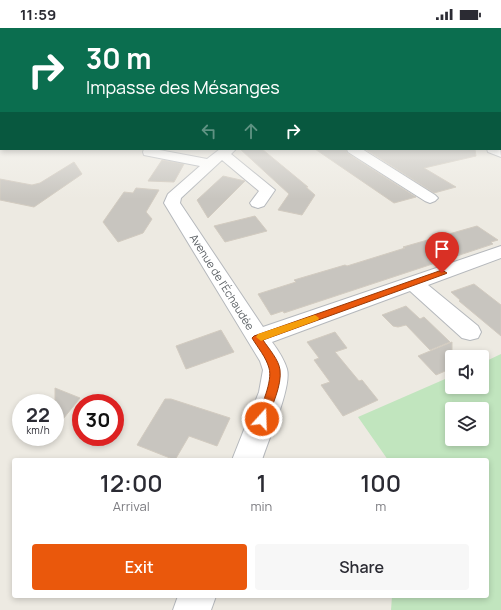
<!DOCTYPE html>
<html lang="en">
<head>
<meta charset="utf-8">
<style>
	body { margin:0; font-family:Manrope,sans-serif; background:#f7f7f7; color:#2b2b33; height:100vh; display:flex; flex-direction:column; font-size:15px; white-space:nowrap }
	* { box-sizing:border-box; margin:0 }
	p { font-size:13px; color:#7c7c81 }
	.icon { flex:none; width:22px; height:22px; fill:none; stroke:currentColor; stroke-width:2; stroke-linecap:round; stroke-linejoin:round }
	.map { position:relative; flex:1; overflow:hidden }
	.details { position:absolute; left:12px; top:430px; width:477px; height:140px; display:flex; flex-direction:column; background:#fff; border-radius:4px; box-shadow:0 2px 6px #0003 }
	.details>* { flex:none }
	.guide { position:absolute; left:0px; top:0px; width:501px; height:122px; box-shadow:0 2px 6px #0003; background:#0b6e4f; color:#fff; overflow:hidden }
	.buttons { position:absolute; left:445px; top:322px; display:grid; gap:8px }
	.buttons a { display:grid; place-items:center; width:44px; height:44px; border-radius:4px; background:#fff; box-shadow:0 2px 6px #0003; font-size:20px }
	.speed { position:absolute; left:12px; top:366px; display:flex; gap:8px; font-size:20px; font-weight:700; text-align:center }
	.speed>* { display:grid; place-content:center; width:52px; height:52px; border-radius:50%; background:#fff; box-shadow:0 2px 6px #0003; line-height:1 }
	.speed small { font-size:10px; font-weight:400 }
	.speed .limit { border:6px solid #d22; background:#fff; color:#111 }
	.pin { position:absolute; display:grid; place-items:center; width:34px; height:34px; color:#fff; margin:-41px -17px; border-radius:50% 50% 50% 0; rotate:-45deg; box-shadow:0 0 4px #0007 }
	.pin .icon { rotate:45deg }
	.me { position:absolute; width:44px; margin:-22px; rotate:20deg; stroke-linejoin:round; filter:drop-shadow(0 0 3px #0008) }
	.turn { display:flex; align-items:center; gap:14px; height:84px; padding:0 20px; font-size:18px }
	.turn .icon { width:52px; height:52px; stroke-width:2.5 }
	.turn b { display:block; font-size:28px; line-height:34px }
	.lanes { display:flex; align-items:center; height:38px; padding:0 20px; background:#0003; justify-content:center; gap:20px; direction:ltr }
	.lanes .off { opacity:.35 }
	.eta { display:flex; justify-content:space-evenly; align-items:center; height:68px; text-align:center }
	.eta b { font-size:24px; font-weight:600; line-height:28px }
	.button { display:flex; gap:8px; margin-top:auto; padding:8px 20px }
	.button a { flex:1; height:46px; border-radius:4px; background:#ea580c; color:#fff; font-size:16px; font-weight:600; line-height:46px; text-align:center }
	.button a+a { background:#f7f7f7; color:#2b2b33 }
	.status { display:flex; justify-content:space-between; align-items:center; height:28px; padding:0 20px; background:#fff; direction:ltr }
	.status svg { height:11px; fill:currentColor }
	.map>svg:first-child { display:block }
</style>
</head>
<body>
<div class="status"><b>11:59</b><svg viewBox="0 0 49 12"><path d="M0 12V9h3v3zM5 12V6h3v6zM10 12V3h3v9zM15 12V0h3v12zM26 1h20v11H26zM47 4h2v5h-2z"/></svg></div>
<div class="map">
<svg width="501" height="582" viewBox="0 0 501 582">
	<rect width="100%" height="100%" fill="#edeae2"/>
	<path fill="#c1e5be" fill-rule="evenodd" d="M501,326V582H391L392,568H487V432H388L358,389L452,348V359H482V335ZM452,381H482V411H452Z"/>
	<g fill="#c8c5bf" stroke="#d2cbc0">
		<path d="M240,121H262L308,159H306L315,167L302,187L278,182L289,166Z"/>
		<path d="M315,121H346L347,125L416,169L394,175Z"/>
		<path d="M365,121H475L476,128L424,140L456,159L434,165Z"/>
		<path d="M162,132L184,136L174,154L148,153Z"/>
		<path d="M74,134L82,146L34,179L0,172V151L32,157L40,155Z"/>
		<path d="M223,148L245,153L208,190L197,172Z"/>
		<path d="M136,160L159,162L146,184L152,191L143,205L118,214L103,194L124,164L133,165Z"/>
		<path d="M255,188L267,203L225,214L214,198Z"/>
		<path d="M477,198L498,212L491,214L493,216L284,285L283,283L271,287L258,266L296,254L294,252L345,237L347,238L405,220L403,219Z"/>
		<path d="M474,256L501,277V308L459,273L460,272L451,264Z"/>
		<path d="M406,278L420,291L424,289L450,314L430,322L406,297L398,299L393,298L382,287Z"/>
		<path d="M221,302L234,324L186,341L176,318Z"/>
		<path d="M335,304L347,320L335,324L359,353L362,352L378,372L343,388L321,357L330,354L314,332L319,330L307,314Z"/>
		<path d="M452,314V340L436,347L418,328Z"/>
		<path d="M55,360L80,370L55,401Z"/>
		<path d="M165,371H171L230,390L217,418L189,408L175,432L137,417Z"/>
	</g>
	<g fill="none" stroke-linecap="round" stroke-linejoin="round">
		<defs>
			<g id="minor">
				<rect x="500" y="100" width="1" height="8"/>
				<path d="M500,119L501,129L488,124L487,121H500Z"/>
				<path d="M144,121H154L207,131L220,121H236L231,126L275,162L264,178L258,180L252,178L250,175L259,163L222,132L181,170L180,175L263,299L501,218V230L428,257L478,298L481,304L478,310L470,312L462,310L410,263L272,314C278,322 284,331 287,341C292,359 268,412 262,432H232L259,364L263,342L260,333L164,175L168,166L200,138L144,127L143,124Z"/>
				<path d="M347,121H362L435,167L438,170L435,173L430,175L425,173L348,124Z"/>
				<path d="M178,568H216L211,582H173Z"/>
			</g>
		</defs>
		<use href="#minor" stroke="#b5b8bc" stroke-width="2"/>
		<use href="#minor" fill="#fff" fill-rule="evenodd"/>
	</g>
	<linearGradient id="sky" x2="0" y2="1"><stop stop-color="#8bc4f1"/><stop offset="0.52" stop-color="#f7f6f2"/><stop offset="1" stop-color="#f7f6f2" stop-opacity="0"/></linearGradient>
	<rect width="501" height="171" fill="url(#sky)"/>
	<path fill="#ea580c" stroke="#983908" d="M442,242L447,245L445,246L263,312C269,321 279,332 280,342C282,357 272,378 267,391L266,395L262,396L258,395L256,391C261,379 273,353 269,340C266,329 258,320 252,310L254,308Z"/>
	<path fill="#f59e0b" d="M315,287L319,290L318,292L261,313L256,309L258,306Z"/>
	<g text-anchor="middle" stroke-width="3" stroke-linejoin="round" paint-order="stroke">
		<g font-size="11" fill="#5a5f63" stroke="#fff">
			<text transform="translate(222 254) rotate(58)" y="4">Avenue de l'Échaudée</text>
		</g>
	</g>
</svg>
<div class="buttons">
<a><svg class="icon" aria-label="sound" viewBox="0 0 24 24"><path d="M4 9h4l5-4v14l-5-4H4zM17 9q2 3 0 6"/></svg></a>
<a><svg class="icon" aria-label="layers" viewBox="0 0 24 24"><path d="M12 4l9 5-9 5-9-5zM3 14l9 5 9-5"/></svg></a>
</div>
<div class="speed"><div>22<small>km/h</small></div><div class="limit">30</div></div>
<div class="pin" style="left:442px;top:245px;background:#d93025"><svg class="icon" aria-label="arrive" viewBox="0 0 24 24"><path d="M6 21V4h12l-3 4 3 4H6"/></svg></div>
<svg class="me" style="left:262px;top:391px" viewBox="-20 -20 40 40"><circle r="17" fill="#ea580c" stroke="#fff" stroke-width="3"/><path d="M0-11L8 9 0 5-8 9z" fill="#fff"/></svg>
<div class="guide">
<div class="turn"><svg class="icon" aria-label="right" viewBox="0 0 24 24"><path d="M7 20v-9h11M14 6l5 5-5 5"/></svg><div><b>30 m</b>Impasse des Mésanges</div></div>
<div class="lanes"><svg class="icon off" aria-label="left" viewBox="0 0 24 24"><path d="M17 20v-9H6M10 6l-5 5 5 5"/></svg><svg class="icon off" aria-label="ahead" viewBox="0 0 24 24"><path d="M12 20V5M6 11l6-6 6 6"/></svg><svg class="icon" aria-label="right" viewBox="0 0 24 24"><path d="M7 20v-9h11M14 6l5 5-5 5"/></svg></div>
</div>
<section class="details">
<div class="eta">
<div><b>12:00</b><p>Arrival</p></div>
<div><b>1</b><p>min</p></div>
<div><b>100</b><p>m</p></div>
</div>
<div class="button"><a>Exit</a><a>Share</a></div>
</section>
</div>
</body>
</html>
